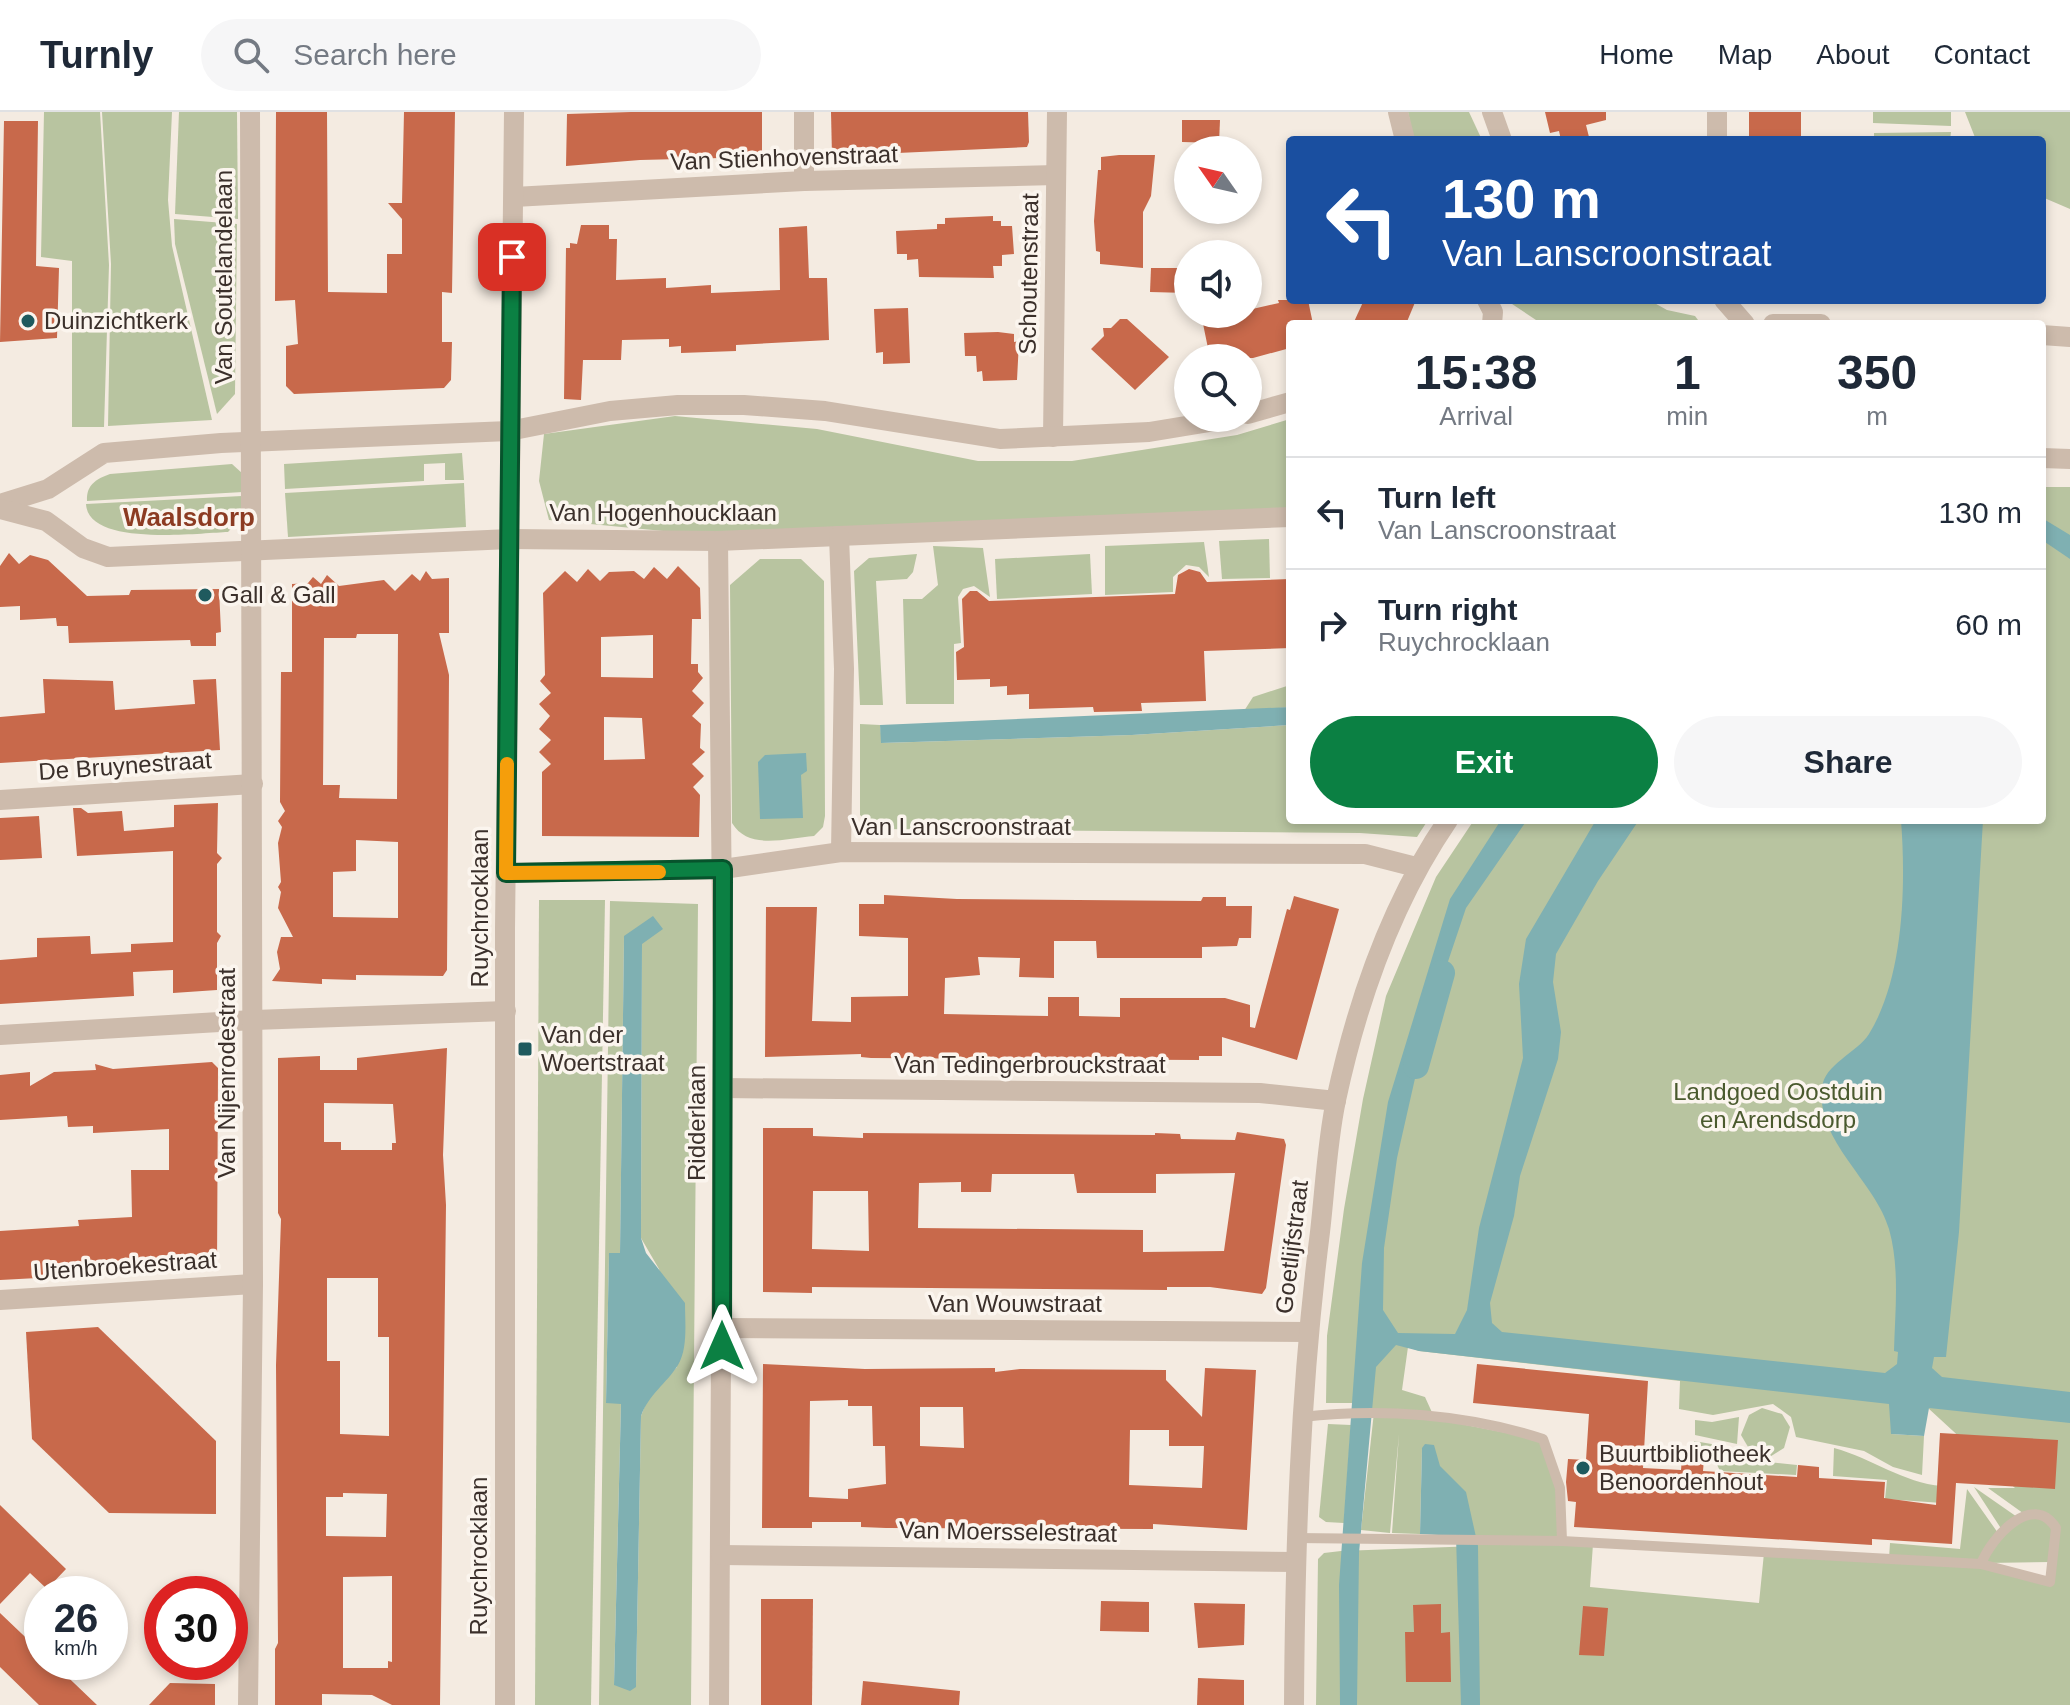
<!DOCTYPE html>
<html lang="en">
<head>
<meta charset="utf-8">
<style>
	body { margin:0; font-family:Helvetica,sans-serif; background:#f6f6f7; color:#1f2937; height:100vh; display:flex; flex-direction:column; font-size:30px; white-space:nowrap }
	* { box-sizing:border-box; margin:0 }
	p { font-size:26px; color:#747a83 }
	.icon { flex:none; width:44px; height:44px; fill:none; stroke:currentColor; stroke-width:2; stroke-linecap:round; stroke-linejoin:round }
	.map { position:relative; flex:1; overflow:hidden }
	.side { position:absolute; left:1286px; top:208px; width:760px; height:504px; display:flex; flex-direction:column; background:#fff; border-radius:8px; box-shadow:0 4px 12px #0003 }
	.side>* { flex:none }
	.hud { position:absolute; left:1286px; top:24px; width:760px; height:168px; border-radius:8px; box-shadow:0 4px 12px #0003; background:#1a4fa0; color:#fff; overflow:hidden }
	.needle { width:52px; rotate:304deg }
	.buttons { position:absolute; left:1174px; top:24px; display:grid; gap:16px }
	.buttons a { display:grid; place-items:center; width:88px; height:88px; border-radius:50%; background:#fff; box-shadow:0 4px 12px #0003; font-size:40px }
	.speed { position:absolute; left:24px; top:1464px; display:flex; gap:16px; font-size:40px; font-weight:700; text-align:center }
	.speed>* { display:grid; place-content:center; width:104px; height:104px; border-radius:50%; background:#fff; box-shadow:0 4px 12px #0003; line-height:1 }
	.speed small { font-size:20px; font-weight:400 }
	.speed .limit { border:12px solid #d22; background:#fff; color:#111 }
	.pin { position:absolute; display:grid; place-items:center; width:68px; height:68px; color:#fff; margin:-34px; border-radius:16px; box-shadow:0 4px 12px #0006 }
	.me { position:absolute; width:88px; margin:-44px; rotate:0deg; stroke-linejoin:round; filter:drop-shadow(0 0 6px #0008) }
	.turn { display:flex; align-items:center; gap:28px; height:168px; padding:0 24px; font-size:36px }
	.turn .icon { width:104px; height:104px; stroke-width:2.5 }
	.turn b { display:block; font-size:56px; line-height:68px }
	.eta { display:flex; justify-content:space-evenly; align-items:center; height:136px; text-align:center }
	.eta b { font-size:48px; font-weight:600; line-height:56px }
	.button { display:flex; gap:16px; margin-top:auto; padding:16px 24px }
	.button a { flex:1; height:92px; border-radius:48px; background:#0b8043; color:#fff; font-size:32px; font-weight:600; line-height:92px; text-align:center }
	.button a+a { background:#f6f6f7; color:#1f2937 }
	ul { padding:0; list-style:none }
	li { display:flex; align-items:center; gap:24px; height:112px; padding:0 24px; border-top:2px solid #e0e1e3 }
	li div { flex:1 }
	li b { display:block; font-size:30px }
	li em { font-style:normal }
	header { display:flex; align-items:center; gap:48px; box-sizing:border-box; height:112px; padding:0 40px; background:#fff; border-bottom:2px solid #e0e1e3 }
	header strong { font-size:38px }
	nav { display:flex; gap:44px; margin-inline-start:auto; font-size:28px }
	.search { width:560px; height:72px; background:#f6f6f7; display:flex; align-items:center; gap:20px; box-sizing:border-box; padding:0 28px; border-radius:44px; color:#747a83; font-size:30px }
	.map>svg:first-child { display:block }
</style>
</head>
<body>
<header>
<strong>Turnly</strong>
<div class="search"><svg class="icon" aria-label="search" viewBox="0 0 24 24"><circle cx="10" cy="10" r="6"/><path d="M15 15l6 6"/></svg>Search here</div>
<nav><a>Home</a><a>Map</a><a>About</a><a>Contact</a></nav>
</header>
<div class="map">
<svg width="2070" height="1593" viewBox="0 0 2070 1593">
	<rect width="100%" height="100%" fill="#f4ebe1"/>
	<g fill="#b8c4a0" fill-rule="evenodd">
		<path d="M44,0H100L109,153L104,315H72V149L41,145Z"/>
		<path d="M102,0H172L168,88L172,134L212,308L108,314L111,152Z"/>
		<path d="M179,0H237L238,107L175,102Z"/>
		<path d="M1408,0H1469L1482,28H1414Z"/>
		<path d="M1873,0H1951V14L1873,11Z"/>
		<path d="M1965,0H2070V97L2042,85V28H1976Z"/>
		<path d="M1951,20L1950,28H1874V21Z"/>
		<path d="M174,107L237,112L235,282L217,302L175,132Z"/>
		<path d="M1506,188H1649L1667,198L1695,204L1701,212H1542Z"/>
		<path d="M675,304L817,317L978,349H1072L1237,323L1290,307V398L684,421L549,408L539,369L544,322Z"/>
		<path d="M462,341L464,368H445V351L424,352V369L285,377L284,352Z"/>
		<path d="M232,352L243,362V380L87,389C86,373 96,367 110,362Z"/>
		<path d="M464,371L466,415L288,425L285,381Z"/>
		<path d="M2042,375H2070V1593H1316L1318,1447L1324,1441L1341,1439L1477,1434L1447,1362L1422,1336L1420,1422L1392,1421L1399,1322L1390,1421L1361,1418L1374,1300L1353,1291H1326L1327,1224L1344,1097L1363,987L1386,884L1436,765L1474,708H2042ZM1408,1235L1419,1239L1680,1269L1679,1297L1713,1303L1773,1292L1791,1305L1796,1325L1864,1339L1893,1355L1922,1363L1924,1324L1891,1322L1892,1299L1928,1296L2015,1376H1988L2027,1404L2020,1407L1974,1375L2002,1418L1998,1421L1967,1377L1960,1437L1890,1431L1889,1446L1764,1441L1759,1491L1590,1475L1593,1432L1562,1429L1554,1357L1542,1328L1435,1307L1425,1285L1402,1278ZM2051,1450L2048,1466L1986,1451Z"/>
		<path d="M242,384V405L228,420C198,421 88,435 86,392Z"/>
		<path d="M1269,427L1270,466L1222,467L1219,429Z"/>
		<path d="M1204,430L1209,465L1199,455L1186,453L1173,465V480L1105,483V434Z"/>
		<path d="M933,434L983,436L990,485L974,474L963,477L958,485L961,531L954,532V592H906L903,487H922L938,473Z"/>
		<path d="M917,442L913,460L907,467L876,469L883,593H860L854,459L869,446Z"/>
		<path d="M1090,442L1092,482L997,487L995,447Z"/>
		<path d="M760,447H801L824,469L825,704L823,715L814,724C786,726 749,739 732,711L730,473Z"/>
		<path d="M1290,573V595L1244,599L1253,585Z"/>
		<path d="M860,612L880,613L882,631L1132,623L1290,613V708H1428L1417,725L1360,721L876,717L860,703Z"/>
		<path d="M539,788H605L591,1593H535Z"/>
		<path d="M610,789L698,792L691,1593H599ZM624,824L642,832L641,1126L659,1157L677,1255L648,1286L641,1304L636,1574L614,1573L621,1291L606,1290L609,1142H620Z"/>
		<path d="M1762,1296L1782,1302L1790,1315L1784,1336L1768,1346L1751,1340L1741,1323L1749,1303Z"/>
		<path d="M1739,1305L1737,1332L1695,1323V1308L1712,1310Z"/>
		<path d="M1328,1312L1351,1313L1344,1411L1326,1410L1319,1405Z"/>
		<path d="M1694,1329L1729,1335L1751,1348L1797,1353L1796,1363L1720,1359L1712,1342L1694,1340Z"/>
		<path d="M1834,1336C1872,1346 1903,1371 1942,1374V1391L1885,1387L1887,1368L1833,1364Z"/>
	</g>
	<g fill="#7fb0b2">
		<path d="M2042,406L2070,423V447L2042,428Z"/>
		<path d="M1290,595V613L1132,623L881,631L880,613Z"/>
		<path d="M806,641L807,659L801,663L803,706L760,707L758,650L765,643Z"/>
		<path d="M1501,708H1527L1466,796L1428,909L1397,1046L1384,1136L1383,1198L1398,1221L1455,1222L1467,1198L1479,1116L1523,946L1519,872L1526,827L1596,708H1639L1598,769L1556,842L1553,870L1561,920L1558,947L1520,1064L1514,1104L1490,1191L1492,1211L1502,1220L1885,1261L1897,1252L1898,1240L1894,1239C1895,1199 1900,1156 1889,1117C1875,1069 1816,1029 1822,976C1824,952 1857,941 1869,922C1904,865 1906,774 1901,708H1983L1959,1120L1946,1245H1934L1932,1256L1942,1265L2070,1280V1311L1929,1296L1924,1324L1891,1322L1889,1292L1419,1239L1396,1233L1376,1255L1359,1441L1357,1593H1340L1339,1473L1362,1151L1388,990L1450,787Z"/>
		<path d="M653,804L663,817L642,832L641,1126L646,1141L685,1191C685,1211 688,1236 678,1253C666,1272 649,1282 641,1304L636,1575L630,1579L614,1573L621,1292L606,1291L609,1141H620L624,824Z"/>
		<path d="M1425,1332L1434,1333L1440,1354L1466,1380L1478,1434L1480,1593H1461L1456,1424L1420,1422L1422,1336Z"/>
	</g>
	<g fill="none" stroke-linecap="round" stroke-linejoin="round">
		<path stroke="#7fb0b2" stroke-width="26" d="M1416,954L1442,861"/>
	</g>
	<g fill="#c8694b" fill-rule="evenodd">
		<path d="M276,0H327L328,180L387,181V142H402V107L388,91H402L404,0H455L452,181L442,180V230H452L451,268L444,276L294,282L286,274V234L298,232L295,188L275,189Z"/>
		<path d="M631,0H762V45L640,48L566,54L567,2Z"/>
		<path d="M831,0H1028L1029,30L1027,35L832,44Z"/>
		<path d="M1545,0H1606V8L1586,13L1589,25L1561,28L1559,19L1550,21Z"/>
		<rect x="1749" y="0" width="52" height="28"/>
		<path d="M1182,8H1220L1219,31L1182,30Z"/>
		<path d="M4,9H38L36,154L59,156L57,226L0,230Z"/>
		<path d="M1119,43H1155L1151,84L1143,100V156L1100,152V140L1096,139L1094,109L1098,58H1101V45Z"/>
		<path d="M993,104V109H1001V114H1012L1014,142L1002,143V154H993L994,166L919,165L918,147L907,148V142H897L896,119L937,117V112H945V106Z"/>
		<path d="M581,113H609V127H617L616,168L666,166V176L711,173V181L780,178L779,116L807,114L809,166H827L829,228L736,233V239L681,241V234L669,235V227L622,228L621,248H583L581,288L564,287L566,136H570V131L577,132Z"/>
		<path d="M1151,156H1188V181L1150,180Z"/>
		<path d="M1278,188H1308L1313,212H1290V236L1253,246H1210L1201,202H1248V198L1279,191Z"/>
		<path d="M1364,188H1416L1406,212H1353Z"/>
		<path d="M908,196L910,251L883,252V240L876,241L874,197Z"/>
		<path d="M1120,207H1127L1169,245L1135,278L1091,237L1104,224L1103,216H1111Z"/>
		<path d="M998,220L1014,222V230L1019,229L1017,268L983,269L982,259L977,260L976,244H965L964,221Z"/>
		<path d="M9,441L19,452L30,443L48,448L87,484L129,483L131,478L219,477L221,520L216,521V534H191L190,528L69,531L68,514H57L56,506L20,508V494L0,495V454Z"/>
		<path d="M678,454L700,476L701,507H692L691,552H698V560L703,566L692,579L704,591L692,604L701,612L700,636L705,640L692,652L704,664L693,675L700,683L699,725L542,724V660L551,652L539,640L551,628L539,617L550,604L539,592L551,581L540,569L545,563L543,481L565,459L577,470L588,457L600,469L609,460L634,459L644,467L654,455L667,467ZM653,523V566L601,565V525ZM604,605L642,606L645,647L604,648Z"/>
		<path d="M1189,457L1200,460L1207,470L1290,467V536L1204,539L1206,589L1141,591L1142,599L1094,600L1093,595L1029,597V582L1007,583V574L990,575V567L957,568L956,540L964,535L962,487L970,479H977L989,489L1175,482L1178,463Z"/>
		<path d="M426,459L432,467L449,466V521H439L449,563L447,858L443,864L356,863V868L322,867V872L272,869L280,857L277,840L281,825H293L278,796L281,780L278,775L281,770L278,731L282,715L278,709L285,699L280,690L281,560H292V472L308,471L313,465L321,472L327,463L339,474L384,468L395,479L412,462L420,469ZM357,522H398L397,687L339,686L340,673H323L324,526H356ZM356,728L398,730V806L333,805V760L356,759Z"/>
		<path d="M43,567L113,569L115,598L195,592L193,568L216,567L220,638L0,651V605L45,601Z"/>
		<path d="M218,691L217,741L222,746L217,752V820L221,824L217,831V878L173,881V858L133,860L134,884L0,892V848L37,845V826L90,824L91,842L131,840V832L173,830V739L77,744L73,696H81L88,701L122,699L124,719L174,715V693Z"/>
		<path d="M39,704L42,746L0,748V706Z"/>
		<path d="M884,783L957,787L1201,789L1203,785H1226V794H1252L1251,826H1239L1237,834L1202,835V846H1097L1096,829H1054V866L1019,865L1020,846L978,845L980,863L945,866L944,902L1048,904V885H1079V904L1120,905V886H1225L1250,893V915L1255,916L1287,797L1290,798L1294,784L1339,797L1297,948L1222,925V944H1199V948L871,946L861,945V942L765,945L766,795H817L812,909L851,910V885L908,884V826L859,824V792H884Z"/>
		<path d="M447,936L443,1043L446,1093L440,1593H392L372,1583L322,1582V1593H275V1537L278,1531L276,1253L281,1107L278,1101V946L320,944V958H357V946ZM324,991L393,992L396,1031H392V1038H341V1030H324ZM327,1166H378V1225H389V1324L340,1322V1249H327ZM343,1381L387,1382L386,1425L326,1424V1385H343ZM392,1464V1550L388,1549V1556H343V1465Z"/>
		<path d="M212,950L218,956L217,1156L170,1158V1152L130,1154L131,1161L0,1168V1119L79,1114L78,1108L132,1105L131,1058H169V1017L93,1021V1014L68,1015L67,1004L0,1008V963L30,960V974L54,960L96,958L95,952L113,957Z"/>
		<path d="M763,1016H813V1024L863,1026V1021L1155,1023V1021L1180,1022L1181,1027L1235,1028L1237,1020L1284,1027L1286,1033L1266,1176L1262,1182L1210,1175H1167V1178L812,1175V1181L763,1180ZM1235,1061L1224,1139L1143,1140V1118L918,1116L919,1071L961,1070V1080H991L992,1062H1074L1077,1081H1156V1062ZM813,1079H868L869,1139L812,1137Z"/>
		<path d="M98,1215L216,1329V1402L109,1401L32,1327L26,1220Z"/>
		<path d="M763,1252L865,1257L995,1256V1260L1020,1257L1166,1258V1268L1202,1305L1205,1256L1256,1258L1247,1418L1153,1412V1417L886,1416L861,1415V1410H812V1416H762ZM848,1288V1294H872L873,1334H885L886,1372L848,1377V1387L809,1385L810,1289ZM920,1295H963L964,1336L920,1334ZM1130,1318H1169V1334H1204L1202,1376L1129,1373Z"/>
		<path d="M1477,1252L1648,1269L1643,1356L1681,1358L1682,1346L1704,1347L1703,1359L1797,1365L1798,1353L1819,1355V1366L1885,1370L1884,1386L1936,1393L1940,1321L2058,1328L2055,1377L1956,1371L1952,1432L1872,1427V1433L1574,1415L1576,1390L1568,1389L1566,1370L1568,1347L1586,1348L1589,1302L1473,1291Z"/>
		<path d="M0,1393L66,1457L47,1477L30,1461L0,1492Z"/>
		<path d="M761,1487H813L812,1593H761Z"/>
		<path d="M1101,1489L1149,1490V1520L1100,1519Z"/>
		<path d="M1194,1491L1245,1492L1244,1533L1198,1536Z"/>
		<path d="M1441,1492V1521L1450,1520L1451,1570H1406L1405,1520H1414L1413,1493Z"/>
		<path d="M1583,1494L1608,1496L1604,1544L1579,1543Z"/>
		<path d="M0,1501L42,1541V1550H52L97,1593H39L0,1555Z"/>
		<path d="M1198,1566L1244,1568V1593H1197Z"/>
		<path d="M863,1569L960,1579L959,1593H861Z"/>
		<path d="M170,1571L215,1572V1593H149Z"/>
	</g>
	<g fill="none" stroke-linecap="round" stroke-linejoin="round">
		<g stroke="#cdbbac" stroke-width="10">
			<path d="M1302,1305C1381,1296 1467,1302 1543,1327L1560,1376L1562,1429"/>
			<path d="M1296,1426L1562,1429L1981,1452L2050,1470L2056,1416C2032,1379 1991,1426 1981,1452"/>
		</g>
		<g stroke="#cdbbac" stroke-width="20">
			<path d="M1398,0L1405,28"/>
			<path d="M1492,0L1502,28"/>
			<path d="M1717,28V0"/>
			<path d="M804,69V0"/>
			<path d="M514,85L804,69L1056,63"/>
			<path d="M1487,188L1493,200L1492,212"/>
			<path d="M1724,188L1745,212"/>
			<path d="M1773,212H1821"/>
			<path d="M2042,223L2070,225"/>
			<path d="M1248,302L1290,290"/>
			<path d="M1053,325L1057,0"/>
			<path d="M2042,346L2070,347"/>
			<path d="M0,392L48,377L104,341L221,331L509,319L610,299L678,293H744L825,299L1000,327L1149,320L1234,306"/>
			<path d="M0,397L46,409L83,436L108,445L510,427L718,429L1290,405"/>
			<path d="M839,424L844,557L841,740"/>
			<path d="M718,429L723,889L719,1593"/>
			<path d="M0,688L253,672"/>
			<path d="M506,761L723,757L841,740L1365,742L1416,755"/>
			<path d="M0,923L253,908L506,899"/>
			<path d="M723,976L1260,981L1336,989"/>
			<path d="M0,1188L253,1172"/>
			<path d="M722,1216L1307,1220"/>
			<path d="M721,1443L1295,1450"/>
			<path d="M248,1593L253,1172L250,0"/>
			<path d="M505,1593V817L514,0"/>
			<path d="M1294,1593C1295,1435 1300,1277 1320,1120C1325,1077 1327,1031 1336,988C1357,890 1392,790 1448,708"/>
		</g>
	</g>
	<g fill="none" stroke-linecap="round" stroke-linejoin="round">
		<defs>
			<path id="route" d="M512,145L506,761L723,757L722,1234"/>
		</defs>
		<use href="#route" stroke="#07532c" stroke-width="20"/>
		<use href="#route" stroke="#0b8043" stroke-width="14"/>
		<path stroke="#f59e0b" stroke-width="14" d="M507,652L506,761L659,760"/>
	</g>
	<g fill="#1f5a5e" stroke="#fbf5ee" stroke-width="3">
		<circle cx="28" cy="209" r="8"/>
		<circle cx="205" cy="483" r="8"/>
		<rect x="517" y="929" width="16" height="16" rx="4"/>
		<circle cx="1583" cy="1356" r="8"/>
	</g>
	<g text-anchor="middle" stroke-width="7" stroke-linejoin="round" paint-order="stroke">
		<g font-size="24" fill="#3b302b" stroke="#fbf5ee">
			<text transform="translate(784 46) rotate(-2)" y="8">Van Stienhovenstraat</text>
			<text transform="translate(1029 162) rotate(-89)" y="8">Schoutenstraat</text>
			<text transform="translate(224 165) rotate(-90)" y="8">Van Soutelandelaan</text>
			<text x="663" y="409">Van Hogenhoucklaan</text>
			<text transform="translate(125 654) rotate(-4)" y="8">De Bruynestraat</text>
			<text x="961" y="723">Van Lanscroonstraat</text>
			<text transform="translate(480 796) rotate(-90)" y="8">Ruychrocklaan</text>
			<text x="1030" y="961">Van Tedingerbrouckstraat</text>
			<text transform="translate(227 961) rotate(-90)" y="8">Van Nijenrodestraat</text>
			<text transform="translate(697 1011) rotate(-90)" y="8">Ridderlaan</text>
			<text transform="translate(1292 1135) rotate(-83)" y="8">Goetlijfstraat</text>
			<text transform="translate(125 1154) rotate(-4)" y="8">Utenbroekestraat</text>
			<text x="1015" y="1200">Van Wouwstraat</text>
			<text transform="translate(1008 1420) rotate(1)" y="8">Van Moersselestraat</text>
			<text transform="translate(479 1444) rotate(-90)" y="8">Ruychrocklaan</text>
		</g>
		<g font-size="24" fill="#3b302b" stroke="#fbf5ee" text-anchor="start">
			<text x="44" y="217">Duinzichtkerk</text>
			<text x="221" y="491">Gall &amp; Gall</text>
			<text x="541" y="931">Van der<tspan x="541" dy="28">Woertstraat</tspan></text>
			<text x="1599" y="1350">Buurtbibliotheek<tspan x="1599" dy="28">Benoordenhout</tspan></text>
		</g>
		<g font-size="24" fill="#4a5a2e" stroke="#fbf5ee">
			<text x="1778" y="988">Landgoed Oostduin<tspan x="1778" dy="28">en Arendsdorp</tspan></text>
		</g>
		<g font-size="26" font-weight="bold" fill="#8c3b22" stroke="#fbf5ee">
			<text x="189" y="414">Waalsdorp</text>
		</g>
	</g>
</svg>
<div class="buttons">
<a><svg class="needle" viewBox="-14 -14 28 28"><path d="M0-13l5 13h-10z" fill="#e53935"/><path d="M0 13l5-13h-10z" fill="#747a83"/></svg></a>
<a><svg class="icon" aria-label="sound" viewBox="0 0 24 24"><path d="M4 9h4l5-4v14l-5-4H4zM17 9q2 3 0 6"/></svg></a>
<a><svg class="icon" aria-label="search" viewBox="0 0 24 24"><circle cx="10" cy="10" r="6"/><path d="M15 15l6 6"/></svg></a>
</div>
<div class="speed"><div>26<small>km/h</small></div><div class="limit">30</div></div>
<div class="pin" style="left:512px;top:145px;background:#d93025"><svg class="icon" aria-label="arrive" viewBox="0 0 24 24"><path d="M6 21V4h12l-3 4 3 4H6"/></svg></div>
<svg class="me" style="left:722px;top:1234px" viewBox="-20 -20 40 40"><path d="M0-17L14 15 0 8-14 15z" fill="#0b8043" stroke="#fff" stroke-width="4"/></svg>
<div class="hud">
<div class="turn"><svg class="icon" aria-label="left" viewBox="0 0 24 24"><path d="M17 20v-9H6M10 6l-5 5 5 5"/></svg><div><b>130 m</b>Van Lanscroonstraat</div></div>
</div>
<section class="side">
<div class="eta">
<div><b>15:38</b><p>Arrival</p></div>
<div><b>1</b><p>min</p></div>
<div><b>350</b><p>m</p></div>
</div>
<ul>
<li><svg class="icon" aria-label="left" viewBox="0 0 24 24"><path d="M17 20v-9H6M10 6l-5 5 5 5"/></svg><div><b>Turn left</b><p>Van Lanscroonstraat</p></div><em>130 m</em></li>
<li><svg class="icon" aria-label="right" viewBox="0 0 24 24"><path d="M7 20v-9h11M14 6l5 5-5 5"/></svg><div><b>Turn right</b><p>Ruychrocklaan</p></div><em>60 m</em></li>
</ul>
<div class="button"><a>Exit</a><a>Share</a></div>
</section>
</div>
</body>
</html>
